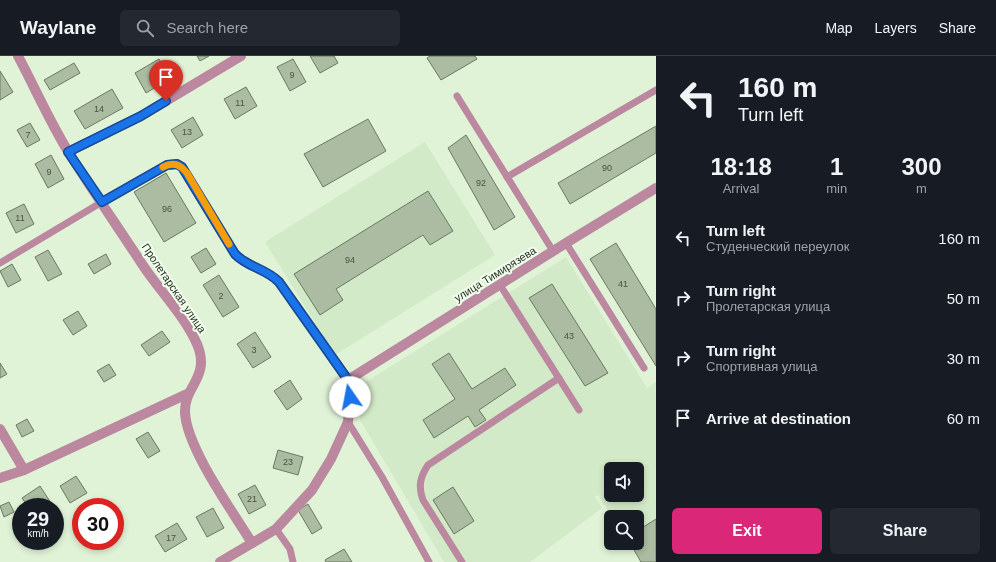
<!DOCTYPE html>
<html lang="en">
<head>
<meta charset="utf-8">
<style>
	body { margin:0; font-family:Helvetica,sans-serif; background:#242831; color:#f1f3f6; height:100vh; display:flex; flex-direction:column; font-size:15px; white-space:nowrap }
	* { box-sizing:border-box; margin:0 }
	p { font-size:13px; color:#9ea1a6 }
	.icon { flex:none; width:22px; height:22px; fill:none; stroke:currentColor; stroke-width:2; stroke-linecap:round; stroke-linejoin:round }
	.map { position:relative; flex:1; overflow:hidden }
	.sheet { display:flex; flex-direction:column; background:#171b24; width:340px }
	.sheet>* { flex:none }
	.guide { background:#171b24; color:#f1f3f6; overflow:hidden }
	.fabs { position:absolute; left:604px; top:406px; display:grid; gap:8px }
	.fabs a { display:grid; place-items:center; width:40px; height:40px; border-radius:6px; background:#171b24; box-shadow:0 2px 6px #0003; font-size:20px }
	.speed { position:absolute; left:12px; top:442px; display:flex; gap:8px; font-size:20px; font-weight:700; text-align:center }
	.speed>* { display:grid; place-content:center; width:52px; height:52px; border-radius:50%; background:#171b24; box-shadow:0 2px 6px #0003; line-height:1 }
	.speed small { font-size:10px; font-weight:400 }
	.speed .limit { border:6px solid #d22; background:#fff; color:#111 }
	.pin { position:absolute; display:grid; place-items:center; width:34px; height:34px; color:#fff; margin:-41px -17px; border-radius:50% 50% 50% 0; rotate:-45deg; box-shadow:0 0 4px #0007 }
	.pin .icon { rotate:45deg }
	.me { position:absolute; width:44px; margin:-22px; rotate:348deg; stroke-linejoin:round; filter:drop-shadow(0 0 3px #0008) }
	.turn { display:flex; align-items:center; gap:14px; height:84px; padding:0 16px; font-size:18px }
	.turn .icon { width:52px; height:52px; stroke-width:2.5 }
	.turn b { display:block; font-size:28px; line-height:34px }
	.eta { display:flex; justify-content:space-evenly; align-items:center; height:68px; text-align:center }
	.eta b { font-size:24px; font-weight:700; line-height:28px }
	.action { display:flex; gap:8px; margin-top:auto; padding:8px 16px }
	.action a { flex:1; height:46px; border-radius:6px; background:#db2777; color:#fff; font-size:16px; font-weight:700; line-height:46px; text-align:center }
	.action a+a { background:#242831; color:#f1f3f6 }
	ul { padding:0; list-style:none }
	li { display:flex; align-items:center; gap:12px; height:60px; padding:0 16px }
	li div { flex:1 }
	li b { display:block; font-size:15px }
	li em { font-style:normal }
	header { display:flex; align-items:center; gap:24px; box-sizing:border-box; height:56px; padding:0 20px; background:#171b24; border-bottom:1px solid #363941 }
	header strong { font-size:19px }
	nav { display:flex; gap:22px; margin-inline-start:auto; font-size:14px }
	.search { width:280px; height:36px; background:#242831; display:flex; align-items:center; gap:10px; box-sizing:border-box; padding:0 14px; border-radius:6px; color:#9ea1a6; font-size:15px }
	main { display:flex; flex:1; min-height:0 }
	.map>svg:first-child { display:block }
</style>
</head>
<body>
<header>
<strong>Waylane</strong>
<div class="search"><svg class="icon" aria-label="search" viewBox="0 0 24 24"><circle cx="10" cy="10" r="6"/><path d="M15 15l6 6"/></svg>Search here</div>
<nav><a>Map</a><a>Layers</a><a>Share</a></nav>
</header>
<main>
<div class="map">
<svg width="656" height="506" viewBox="0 0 656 506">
	<rect width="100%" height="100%" fill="#e0f3d7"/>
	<g fill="#d3eac8" fill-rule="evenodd">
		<path d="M425,86L495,199L335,299L265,186Z"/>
		<path d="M566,201L647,332L656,326V506H641L629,487H637V461H612L598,439L595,441L602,452L530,506H444L360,364L356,332ZM611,413H637V439H611Z"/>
	</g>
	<g fill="#abbca2" stroke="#697a62">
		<path d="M197,0H209L200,5Z"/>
		<path d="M310,0H334L338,7L320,17Z"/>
		<path d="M430,0H475L477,3L441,24L427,2Z"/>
		<path d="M159,3L171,22L146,37L135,17Z"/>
		<path d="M293,3L306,26L290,35L277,11Z"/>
		<path d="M74,7L80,17L50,34L44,24Z"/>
		<path d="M0,15L13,36L0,44Z"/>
		<path d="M246,31L257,50L235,63L224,43Z"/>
		<path d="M112,33L123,52L85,73L74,55Z"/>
		<path d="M193,61L203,79L182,92L171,74Z"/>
		<path d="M368,63L386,95L323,131L304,98Z"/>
		<path d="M30,67L40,84L27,91L17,74Z"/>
		<path d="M656,70V97L570,148L558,127Z"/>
		<path d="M466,79L515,161L494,174L448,92Z"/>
		<path d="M51,99L64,123L48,132L35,108Z"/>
		<path d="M166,117L196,167L164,186L134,136Z"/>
		<path d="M428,135L453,175L430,189L423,179L336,233L343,244L320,259L294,218Z"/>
		<path d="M24,148L34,168L16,177L6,157Z"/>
		<path d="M616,187L656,253V310L590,203Z"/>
		<path d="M206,192L216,208L201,217L191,201Z"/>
		<path d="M48,194L62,218L48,225L35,201Z"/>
		<path d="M106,198L111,208L94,218L88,208Z"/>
		<path d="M12,208L21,224L8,231L0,215Z"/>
		<path d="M219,219L239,251L223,261L203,229Z"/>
		<path d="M552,228L608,317L585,330L529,242Z"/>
		<path d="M78,255L87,270L73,279L63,264Z"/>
		<path d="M162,275L170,286L149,300L141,289Z"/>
		<path d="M255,276L271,301L253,312L237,288Z"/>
		<path d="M449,297L472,333L505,312L516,329L479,354L486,364L475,371L468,360L434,382L423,364L455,343L432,308Z"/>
		<path d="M0,307L7,318L0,322Z"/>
		<path d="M109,308L116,319L104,326L97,315Z"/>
		<path d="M290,324L302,343L287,354L274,335Z"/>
		<path d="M27,363L34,375L22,381L16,369Z"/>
		<path d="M148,376L160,395L148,402L136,383Z"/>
		<path d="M278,394L303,401L298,419L273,412Z"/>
		<path d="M76,420L87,437L70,447L60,430Z"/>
		<path d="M255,429L266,449L249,458L238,438Z"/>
		<path d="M40,430L51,447L43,451L38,445L28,451L22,442Z"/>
		<path d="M453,431L474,465L454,478L433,444Z"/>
		<path d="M9,446L14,456L4,461L0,450Z"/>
		<path d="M308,448L322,472L312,478L298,454Z"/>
		<path d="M213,452L224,472L207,481L196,461Z"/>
		<path d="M656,463V506H641L630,487H637V475Z"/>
		<path d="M177,467L187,483L165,496L155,480Z"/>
		<path d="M344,493L352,506H326L325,504Z"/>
	</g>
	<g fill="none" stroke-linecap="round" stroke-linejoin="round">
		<g stroke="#bb889f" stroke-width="7">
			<path d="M457,40L553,195"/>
			<path d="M507,121L656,34"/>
			<path d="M566,187L644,312"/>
			<path d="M0,207L102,146"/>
			<path d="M500,229L579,354"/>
			<path d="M348,366L382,421L429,506"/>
			<path d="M276,473L290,493L293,506"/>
			<path d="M462,506L423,444C418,431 420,421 428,409L559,322"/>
		</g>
		<g stroke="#bb889f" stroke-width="10">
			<path d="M18,0C35,32 50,66 69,97C92,134 118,171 142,208C159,234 184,259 197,288C211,321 184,330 185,356C186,391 233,456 252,487"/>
			<path d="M68,96L141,60L241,0"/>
			<path d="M102,146L167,109L177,108L182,111L235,198C247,211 267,213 279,226L348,324L350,341L348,366L331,403L312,434L276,473L220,506"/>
			<path d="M348,324L566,187L656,132"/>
			<path d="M0,373L24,414"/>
			<path d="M0,422L24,414L189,337"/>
		</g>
	</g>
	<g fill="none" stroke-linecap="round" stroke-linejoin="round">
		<defs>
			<path id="route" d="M166,45L141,60L68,96L102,146L167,109L177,108L182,111L235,198C247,211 267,213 279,226L348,324L350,341"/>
		</defs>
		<use href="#route" stroke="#114b97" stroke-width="10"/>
		<use href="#route" stroke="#1a73e8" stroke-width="7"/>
		<path stroke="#f59e0b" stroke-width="7" d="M163,111C174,105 180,109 187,117L229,188"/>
	</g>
	<g text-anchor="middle" stroke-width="4" stroke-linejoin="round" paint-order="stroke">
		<g font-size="9" fill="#485244">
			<text x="292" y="22">9</text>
			<text x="240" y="50">11</text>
			<text x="99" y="56">14</text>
			<text x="187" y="79">13</text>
			<text x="28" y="82">7</text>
			<text x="607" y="115">90</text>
			<text x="49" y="119">9</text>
			<text x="481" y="130">92</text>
			<text x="167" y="156">96</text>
			<text x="20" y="165">11</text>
			<text x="350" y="207">94</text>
			<text x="623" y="231">41</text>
			<text x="221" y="243">2</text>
			<text x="569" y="283">43</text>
			<text x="254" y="297">3</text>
			<text x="288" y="409">23</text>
			<text x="252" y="446">21</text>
			<text x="171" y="485">17</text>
		</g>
		<g font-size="11" fill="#272e24" stroke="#f2feed">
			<text transform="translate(495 218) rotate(-32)" y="4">улица Тимирязева</text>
			<text transform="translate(174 232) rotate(56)" y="4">Пролетарская улица</text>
		</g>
	</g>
</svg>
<div class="fabs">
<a><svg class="icon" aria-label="sound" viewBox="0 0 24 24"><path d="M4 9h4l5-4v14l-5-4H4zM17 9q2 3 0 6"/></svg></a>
<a><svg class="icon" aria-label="search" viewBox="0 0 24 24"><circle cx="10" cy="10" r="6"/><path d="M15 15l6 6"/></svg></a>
</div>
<div class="speed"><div>29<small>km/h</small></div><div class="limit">30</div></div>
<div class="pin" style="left:166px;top:45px;background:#d93025"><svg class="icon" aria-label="arrive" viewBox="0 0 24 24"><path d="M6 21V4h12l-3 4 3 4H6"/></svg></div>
<svg class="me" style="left:350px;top:341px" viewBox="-20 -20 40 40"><circle r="19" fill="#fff"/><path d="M0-13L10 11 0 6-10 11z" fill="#1a73e8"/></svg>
</div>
<section class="sheet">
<div class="guide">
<div class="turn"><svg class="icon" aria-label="left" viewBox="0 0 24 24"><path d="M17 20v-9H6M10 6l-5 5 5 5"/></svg><div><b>160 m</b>Turn left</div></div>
</div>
<div class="eta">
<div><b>18:18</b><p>Arrival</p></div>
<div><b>1</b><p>min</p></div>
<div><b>300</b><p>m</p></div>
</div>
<ul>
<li><svg class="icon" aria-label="left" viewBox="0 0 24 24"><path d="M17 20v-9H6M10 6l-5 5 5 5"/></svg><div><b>Turn left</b><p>Студенческий переулок</p></div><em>160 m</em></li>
<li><svg class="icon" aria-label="right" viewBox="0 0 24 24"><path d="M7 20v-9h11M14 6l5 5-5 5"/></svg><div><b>Turn right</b><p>Пролетарская улица</p></div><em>50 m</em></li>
<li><svg class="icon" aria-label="right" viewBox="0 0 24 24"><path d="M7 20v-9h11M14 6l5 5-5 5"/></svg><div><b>Turn right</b><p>Спортивная улица</p></div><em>30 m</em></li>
<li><svg class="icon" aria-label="arrive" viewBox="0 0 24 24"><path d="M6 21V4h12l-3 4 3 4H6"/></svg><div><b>Arrive at destination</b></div><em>60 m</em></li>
</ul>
<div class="action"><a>Exit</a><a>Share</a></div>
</section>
</main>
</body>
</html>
